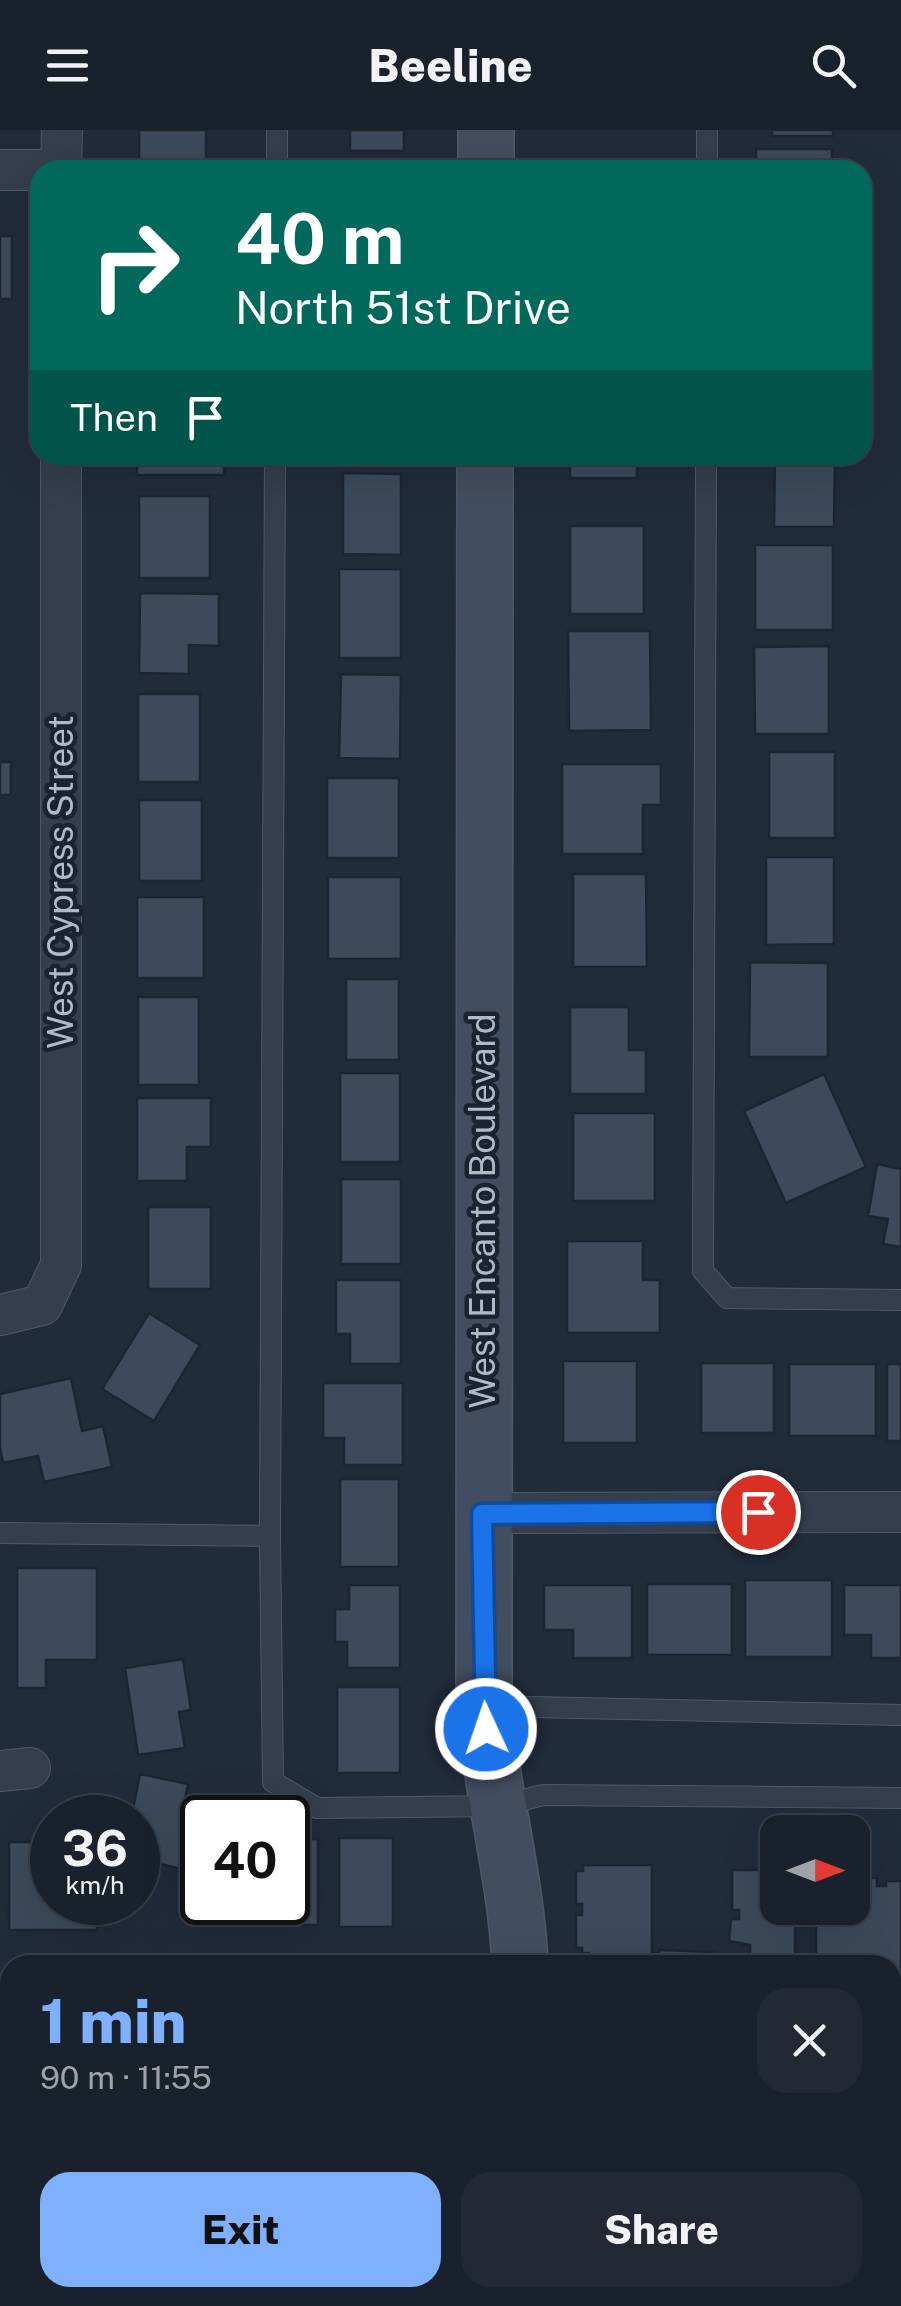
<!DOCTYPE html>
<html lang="en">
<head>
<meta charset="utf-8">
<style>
	body { margin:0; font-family:"Public Sans",sans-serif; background:#222934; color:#f1f3f6; height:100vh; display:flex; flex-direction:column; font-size:38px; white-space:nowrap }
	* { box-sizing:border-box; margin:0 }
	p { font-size:32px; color:#9fa3a9 }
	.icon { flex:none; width:55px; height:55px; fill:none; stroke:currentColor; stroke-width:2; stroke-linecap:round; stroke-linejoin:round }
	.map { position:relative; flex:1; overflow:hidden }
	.side { position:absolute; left:0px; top:1825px; width:902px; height:352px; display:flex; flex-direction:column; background:#19212c; border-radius:30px 30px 0 0; box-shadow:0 10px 40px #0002,0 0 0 2px #373e48 }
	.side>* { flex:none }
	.hud { position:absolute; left:30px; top:30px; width:842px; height:305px; border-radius:30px; box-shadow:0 10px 40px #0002,0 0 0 2px #373e48; background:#00695c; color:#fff; overflow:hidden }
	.needle { width:65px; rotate:90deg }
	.fabs { position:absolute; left:760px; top:1685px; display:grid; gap:20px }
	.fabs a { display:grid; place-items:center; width:110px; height:110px; border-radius:20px; background:#19212c; box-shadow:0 10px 40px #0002,0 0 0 2px #373e48; font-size:50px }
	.speed { position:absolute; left:30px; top:1665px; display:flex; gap:20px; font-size:50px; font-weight:700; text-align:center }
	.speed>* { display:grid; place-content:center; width:130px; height:130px; border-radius:50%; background:#19212c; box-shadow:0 10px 40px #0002,0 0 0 2px #373e48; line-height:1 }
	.speed small { font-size:25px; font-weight:400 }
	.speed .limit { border:5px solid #111; border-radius:15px; background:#fff; color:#111 }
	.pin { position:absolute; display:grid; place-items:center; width:85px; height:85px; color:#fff; margin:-42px; border:5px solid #fff; border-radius:50%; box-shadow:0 2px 10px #0007 }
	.me { position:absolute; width:110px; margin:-55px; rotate:357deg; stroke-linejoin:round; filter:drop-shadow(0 0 8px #0008) }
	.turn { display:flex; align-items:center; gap:35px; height:210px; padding:0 40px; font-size:45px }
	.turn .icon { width:130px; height:130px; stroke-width:2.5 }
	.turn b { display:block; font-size:70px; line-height:85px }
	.then { display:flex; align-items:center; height:95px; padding:0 40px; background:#0003; gap:20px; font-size:38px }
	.round { display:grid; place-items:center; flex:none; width:105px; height:105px; border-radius:30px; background:#222934 }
	.summary { display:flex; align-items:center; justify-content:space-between; height:170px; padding:0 40px }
	h1 { font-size:60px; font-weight:800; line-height:75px; color:#7fb0fd }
	.primary-button { display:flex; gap:20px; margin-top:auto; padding:20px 40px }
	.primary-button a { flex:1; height:115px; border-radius:30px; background:#7fb0fd; color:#111; font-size:40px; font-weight:800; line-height:115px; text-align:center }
	.primary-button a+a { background:#222934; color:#f1f3f6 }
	header { display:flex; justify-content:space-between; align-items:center; height:130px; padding:0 40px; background:#19212c; font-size:45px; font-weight:800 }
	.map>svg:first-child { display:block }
</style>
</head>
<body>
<header><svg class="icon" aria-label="menu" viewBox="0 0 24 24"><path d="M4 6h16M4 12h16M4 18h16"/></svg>Beeline<svg class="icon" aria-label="search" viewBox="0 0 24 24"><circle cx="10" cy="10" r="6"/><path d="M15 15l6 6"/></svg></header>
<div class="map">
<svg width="901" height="2176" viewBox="0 0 901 2176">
	<rect width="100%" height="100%" fill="#212c3b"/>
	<g fill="#3c4a5b" stroke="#1c2532" stroke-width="2.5">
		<rect x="139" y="0" width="67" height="40"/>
		<rect x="350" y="0" width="54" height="21"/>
		<rect x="772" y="0" width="61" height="6"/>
		<rect x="756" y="19" width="76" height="21"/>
		<rect x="570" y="32" width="73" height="8"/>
		<rect x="0" y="106" width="12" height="63"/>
		<rect x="137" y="325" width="87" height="20"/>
		<rect x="570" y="325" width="67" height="23"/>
		<path d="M775,325H835L834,397H774Z"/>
		<path d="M343,343L401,344V425L343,424Z"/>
		<rect x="139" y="366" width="71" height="82"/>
		<rect x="570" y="396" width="74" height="88"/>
		<rect x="755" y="415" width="78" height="85"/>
		<rect x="339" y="439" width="62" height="89"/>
		<path d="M140,463L219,464V516L189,515V544L139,543Z"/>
		<path d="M568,501H650L651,600L569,601Z"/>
		<path d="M829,516V604H755L754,517Z"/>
		<path d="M341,544L401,545L400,629L339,628Z"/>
		<rect x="138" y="564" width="62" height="88"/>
		<rect x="769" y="622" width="66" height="86"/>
		<rect x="0" y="632" width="11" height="33"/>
		<path d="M562,634H661V675H643V724H562Z"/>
		<rect x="327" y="648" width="72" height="80"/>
		<rect x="139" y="670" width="63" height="81"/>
		<path d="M766,727H834V814L766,815Z"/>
		<path d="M573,744H646L647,837H573Z"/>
		<rect x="328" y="747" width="73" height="82"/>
		<rect x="137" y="767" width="67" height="81"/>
		<path d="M750,832L828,833V927H749Z"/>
		<rect x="346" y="849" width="53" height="81"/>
		<rect x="138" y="867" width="61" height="88"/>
		<path d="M570,877H629V920H646V964H570Z"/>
		<rect x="340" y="943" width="60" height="89"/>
		<path d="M824,944L866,1037L786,1073L744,981Z"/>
		<path d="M137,968H211V1017H187V1051H137Z"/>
		<rect x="573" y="983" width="82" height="88"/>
		<path d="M877,1034L901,1039V1117L883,1114L888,1089L868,1086Z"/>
		<rect x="341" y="1049" width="60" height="85"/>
		<rect x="148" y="1077" width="63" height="82"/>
		<path d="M567,1111H643V1150H660V1203H567Z"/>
		<path d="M336,1150H401V1234H350V1204H336Z"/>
		<path d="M149,1183L200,1215L154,1291L102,1259Z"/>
		<rect x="563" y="1231" width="74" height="82"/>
		<rect x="701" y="1233" width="73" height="70"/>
		<rect x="789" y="1234" width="87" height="72"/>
		<rect x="887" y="1234" width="14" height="77"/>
		<path d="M71,1248L82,1301L103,1296L112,1337L44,1352L38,1326L3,1333L0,1318V1264Z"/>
		<path d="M323,1253H403V1335H344V1308H323Z"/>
		<rect x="340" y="1349" width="59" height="88"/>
		<path d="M17,1438H97V1530H46V1558H17Z"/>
		<rect x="745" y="1450" width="87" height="77"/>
		<rect x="647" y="1454" width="85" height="71"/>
		<path d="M349,1455H400V1538H347V1512H335V1479H349Z"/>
		<path d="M544,1455H632V1528H573V1500H544Z"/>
		<path d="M844,1455H901V1528H871V1505H844Z"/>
		<path d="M183,1529L191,1580L179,1582L185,1618L138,1625L125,1538Z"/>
		<rect x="337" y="1557" width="63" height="86"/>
		<path d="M140,1644L188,1654L184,1673L208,1679L207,1688H202V1707L195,1742L138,1729V1688H131Z"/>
		<rect x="339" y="1708" width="54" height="89"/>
		<path d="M288,1709H318V1795H269V1772H288Z"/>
		<path d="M9,1712H31V1739H52V1772H97V1800H9Z"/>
		<path d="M583,1735H652V1823H659V1820L713,1822V1835H589V1823H582V1818H576V1785H582V1774H576V1741H583Z"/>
		<path d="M732,1740H778V1778H795V1835H729V1832H739V1827H750V1815L729,1811L731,1789H739V1780H732Z"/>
		<path d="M861,1748H877V1756H886V1751H901V1852H892V1835H816V1778H852V1751L853,1755H861Z"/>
		<rect x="0" y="2073" width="10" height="76"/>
		<path d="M892,2086H897V2111H901V2176H848V2168H892Z"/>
		<path d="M349,2168H437L436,2176H349Z"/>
		<rect x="547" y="2168" width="73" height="8"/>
	</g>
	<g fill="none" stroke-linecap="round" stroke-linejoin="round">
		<defs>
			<g id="lane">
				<path d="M277,40V0"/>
				<path d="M707,40V0"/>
				<path d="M275,325L270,1406L273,1652L317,1678L500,1676L543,1665L901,1668"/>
				<path d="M706,325L703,1141L727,1168L901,1170"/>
				<path d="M0,1403L270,1406"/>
				<path d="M486,1576L901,1585"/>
				<path d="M469,2176V2168"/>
			</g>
			<g id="street">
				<path d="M0,40H41"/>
				<path d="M61,40L62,0"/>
				<path d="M0,1185L42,1175L61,1135V325"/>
				<path d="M482,1383L901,1382"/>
				<path d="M0,1641L30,1638"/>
				<path d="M892,2024H901"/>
				<path d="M265,2176L267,2168"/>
				<path d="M685,2176V2168"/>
			</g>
			<g id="secondary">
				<path d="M486,40V0"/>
				<path d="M485,325L484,1552C486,1648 516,1739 520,1835"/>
			</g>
			<g id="primary">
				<path d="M0,1935H10"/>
				<path d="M892,1939H901"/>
			</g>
		</defs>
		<use href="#lane" stroke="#4f5966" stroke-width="22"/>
		<use href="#street" stroke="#4f5966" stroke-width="42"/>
		<use href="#secondary" stroke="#4f5966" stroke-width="58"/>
		<use href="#primary" stroke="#3e4755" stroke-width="58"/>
		<use href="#lane" stroke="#343e4c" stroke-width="20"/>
		<use href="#street" stroke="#343e4c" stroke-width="40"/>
		<use href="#secondary" stroke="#424d5f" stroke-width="55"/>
		<use href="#primary" stroke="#525d6c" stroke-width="55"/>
	</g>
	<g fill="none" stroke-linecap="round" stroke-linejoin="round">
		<defs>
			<path id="route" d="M486,1599L482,1384L758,1382"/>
		</defs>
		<use href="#route" stroke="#114b97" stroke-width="25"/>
		<use href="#route" stroke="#1a73e8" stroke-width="18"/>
	</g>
	<g text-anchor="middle" stroke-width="9" stroke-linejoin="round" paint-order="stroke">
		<g font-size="35" fill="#afb9c8" stroke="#1a2330">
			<text transform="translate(61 752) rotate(-90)" y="12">West Cypress Street</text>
			<text transform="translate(483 1081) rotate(-90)" y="12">West Encanto Boulevard</text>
		</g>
	</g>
</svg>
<div class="fabs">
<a><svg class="needle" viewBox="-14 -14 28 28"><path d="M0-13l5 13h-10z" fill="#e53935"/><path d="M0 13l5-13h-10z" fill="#9fa3a9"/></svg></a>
</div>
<div class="speed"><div>36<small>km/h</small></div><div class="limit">40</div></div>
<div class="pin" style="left:758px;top:1382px;background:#d93025"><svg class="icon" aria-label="arrive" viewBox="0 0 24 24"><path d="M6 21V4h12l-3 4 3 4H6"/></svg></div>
<svg class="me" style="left:486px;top:1599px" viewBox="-20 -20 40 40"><circle r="17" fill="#1a73e8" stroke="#fff" stroke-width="3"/><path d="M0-11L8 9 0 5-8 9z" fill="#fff"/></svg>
<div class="hud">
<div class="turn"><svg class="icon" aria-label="right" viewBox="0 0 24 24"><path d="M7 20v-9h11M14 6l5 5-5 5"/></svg><div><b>40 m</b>North 51st Drive</div></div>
<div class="then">Then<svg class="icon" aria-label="arrive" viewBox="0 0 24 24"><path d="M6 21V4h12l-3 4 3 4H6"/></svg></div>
</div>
<section class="side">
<div class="summary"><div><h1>1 min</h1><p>90 m · 11:55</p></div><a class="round"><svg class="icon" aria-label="close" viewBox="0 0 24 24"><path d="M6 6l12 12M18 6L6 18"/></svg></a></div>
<div class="primary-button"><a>Exit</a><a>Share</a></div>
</section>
</div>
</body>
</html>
